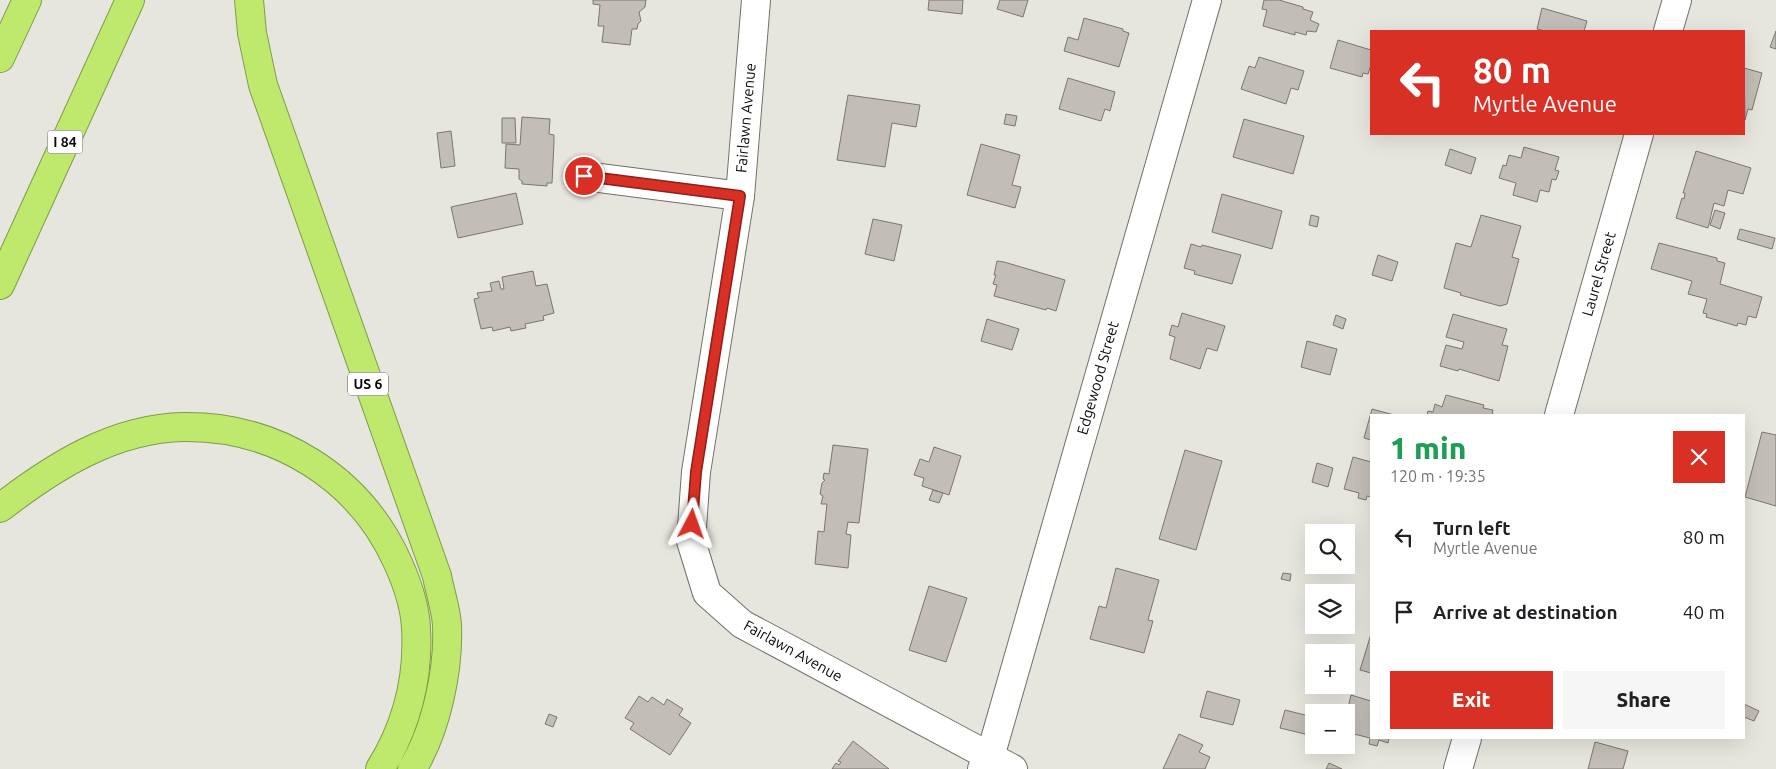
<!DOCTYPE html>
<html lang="en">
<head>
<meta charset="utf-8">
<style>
	body { margin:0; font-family:Ubuntu,sans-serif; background:#f6f6f6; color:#202124; height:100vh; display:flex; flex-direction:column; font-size:19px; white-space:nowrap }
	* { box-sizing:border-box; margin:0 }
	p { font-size:16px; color:#757577 }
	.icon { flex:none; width:28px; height:28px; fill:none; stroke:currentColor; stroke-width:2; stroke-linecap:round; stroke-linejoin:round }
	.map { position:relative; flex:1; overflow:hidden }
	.drawer { position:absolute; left:1370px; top:414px; width:375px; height:325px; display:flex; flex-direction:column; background:#fff; border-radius:0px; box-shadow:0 5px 20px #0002 }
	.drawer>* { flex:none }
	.hud { position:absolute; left:1370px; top:30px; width:375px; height:105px; border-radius:0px; box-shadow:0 5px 20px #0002; background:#d93025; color:#fff; overflow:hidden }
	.controls { position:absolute; left:1305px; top:524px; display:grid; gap:10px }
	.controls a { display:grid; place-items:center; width:50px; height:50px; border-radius:0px; background:#fff; box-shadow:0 5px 20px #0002; font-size:25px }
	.pin { position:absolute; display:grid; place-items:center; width:42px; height:42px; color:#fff; margin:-21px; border:2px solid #fff; border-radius:50%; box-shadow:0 1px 5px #0007 }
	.me { position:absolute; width:55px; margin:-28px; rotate:4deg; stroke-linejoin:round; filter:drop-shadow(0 0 4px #0008) }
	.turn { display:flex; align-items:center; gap:18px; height:105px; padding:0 20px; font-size:22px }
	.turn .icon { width:65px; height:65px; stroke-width:2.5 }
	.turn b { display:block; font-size:35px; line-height:42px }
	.round { display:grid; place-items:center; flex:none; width:52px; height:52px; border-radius:0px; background:#f6f6f6 }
	.head { display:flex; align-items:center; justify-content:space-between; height:85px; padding:0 20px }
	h1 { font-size:30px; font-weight:800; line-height:38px; color:#1e9e55 }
	.primary-button { display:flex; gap:10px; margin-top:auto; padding:10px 20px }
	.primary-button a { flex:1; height:58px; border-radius:0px; background:#d93025; color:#fff; font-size:20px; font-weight:800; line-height:58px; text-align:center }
	.primary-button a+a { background:#f6f6f6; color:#202124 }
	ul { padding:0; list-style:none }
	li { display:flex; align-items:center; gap:15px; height:75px; padding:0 20px }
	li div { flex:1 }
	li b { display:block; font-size:19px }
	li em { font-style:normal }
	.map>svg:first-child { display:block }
</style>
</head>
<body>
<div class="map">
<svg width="1776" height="769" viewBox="0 0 1776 769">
	<rect width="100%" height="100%" fill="#e7e6de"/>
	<g fill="#c2bdb6" stroke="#7b7670">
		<path d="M593,0H646L645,7L639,12L641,21L638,24L637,29H632L630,45L602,42L604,26H598L600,5L593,4Z"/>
		<path d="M929,0H963L962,14L928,10Z"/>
		<path d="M1000,0H1028L1023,17L997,9Z"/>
		<path d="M1264,0H1279L1303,7V9L1313,12L1310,20L1319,24L1316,32L1307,31L1306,35L1295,32V35L1263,26L1267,10L1262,9Z"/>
		<path d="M1542,8L1587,21L1584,31H1545L1537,29Z"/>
		<path d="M1084,18L1123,29V31L1129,33L1119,67L1064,51L1068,37L1078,40Z"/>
		<path d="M1776,31V49L1770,47Z"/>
		<path d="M1338,40L1371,50V65L1368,74L1363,73L1362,77L1330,68Z"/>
		<path d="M1259,57L1304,71L1298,90L1291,88L1286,104L1241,89L1249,66L1255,68Z"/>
		<path d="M1744,68L1762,73L1752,110L1748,109L1745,120Z"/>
		<path d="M1068,78L1115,92L1110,111L1105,109L1101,121L1059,109Z"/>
		<path d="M848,95L920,105L916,127L892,123L885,167L837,160Z"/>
		<path d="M1006,114L1017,116L1015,126L1004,124Z"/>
		<path d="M522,117L550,119L549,134L554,135V142L552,183H547V186L522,184V181L519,179V169L505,168L506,144L520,145Z"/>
		<path d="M502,118H515L516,143H502Z"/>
		<path d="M1244,119L1304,136L1293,174L1233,157Z"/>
		<path d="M451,131L455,166L441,168L437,133Z"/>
		<path d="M981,144L1020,155L1012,185L1021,187L1015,208L967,195Z"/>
		<path d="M1524,147L1559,157L1555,170L1559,171L1556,180L1552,179L1549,192L1540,190L1537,202L1513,195L1516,183L1499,178L1503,165L1506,166L1509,155L1521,158Z"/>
		<path d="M1450,149L1476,158L1471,174L1445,165Z"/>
		<path d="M1696,151L1751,168L1743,194L1728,190L1724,206L1714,203L1708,228L1676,218L1682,198L1684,199L1685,193H1683Z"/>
		<path d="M516,193L523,224L458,238L451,207Z"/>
		<path d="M1222,194L1282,211L1272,249L1212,232Z"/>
		<path d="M1715,210L1725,213L1720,229L1710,225Z"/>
		<path d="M1311,215L1319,217L1317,227L1309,225Z"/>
		<path d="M1481,215L1521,226L1512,257L1519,259L1507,304L1500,306L1460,295L1461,293L1444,288L1456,243L1471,247Z"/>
		<path d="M873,219L902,225L894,261L865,254Z"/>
		<path d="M1740,229L1775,238L1772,249L1737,239Z"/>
		<path d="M1659,243L1717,258V261L1725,263L1720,284L1762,297L1756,318L1748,316L1746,325L1738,323L1737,326L1706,317L1707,314L1703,313L1707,299L1688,294L1692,281L1651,269Z"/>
		<path d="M1191,244L1201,247L1202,245L1241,255L1232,284L1194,274L1195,271L1184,268Z"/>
		<path d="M1378,255L1398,262L1392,281L1372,275Z"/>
		<path d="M997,261L1004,262L1065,280L1056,311L1047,308L1046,310L994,296L997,285L993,284L996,275H994Z"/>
		<path d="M533,271L536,286L547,284L554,313L543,316L544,320L525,324L526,328L511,331L510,327L493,331L492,327L481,329L474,299L479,298L477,293L492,291L490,283L499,281L501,289H504L502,277Z"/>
		<path d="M1182,313L1225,326L1217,351L1207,348L1200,369L1170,359L1175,337L1169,335L1172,325L1178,327Z"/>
		<path d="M1453,314L1507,329L1502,345L1508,346L1499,381L1459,369L1458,371L1440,366L1446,345L1462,349L1464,342L1446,337Z"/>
		<path d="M1336,315L1346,319L1343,329L1333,325Z"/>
		<path d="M987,319L1019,329L1012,350L981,341Z"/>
		<path d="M1307,341L1337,349L1330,375L1301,367Z"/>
		<path d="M1446,395L1484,405L1483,408L1493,410L1492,415H1427L1428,411L1433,412L1435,404L1442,407Z"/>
		<path d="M1372,409L1394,415H1371V440L1364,438Z"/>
		<path d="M1762,432L1776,435V506L1745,497Z"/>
		<path d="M833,445L868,449L859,523L848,522L846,534L851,535L848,568L815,564L818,531L824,532L827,504H821L823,496L820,494L822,483L825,480L823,479L824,473L829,474Z"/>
		<path d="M934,447L961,456L949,495L922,486L924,478L914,475L920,459L929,462Z"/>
		<path d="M1185,450L1222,461L1196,550L1159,539Z"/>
		<path d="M1353,457L1371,462V497L1367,496L1366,500L1358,498L1359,493L1344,489Z"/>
		<path d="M1317,463L1333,468L1328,487L1312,482Z"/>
		<path d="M933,490L943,493L939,503L929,500Z"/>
		<path d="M1116,568L1159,580L1148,620L1153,621L1144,653L1090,639L1099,606L1106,608Z"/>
		<path d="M1283,573L1291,574L1290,581L1281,579Z"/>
		<path d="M929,586L967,598L946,662L909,650Z"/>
		<path d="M1371,634V673L1360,670Z"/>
		<path d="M1207,691L1240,700L1233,725L1200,717Z"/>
		<path d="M1351,695L1371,701V738H1389L1388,743L1379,740L1377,746L1369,744L1370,738L1346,732V716Z"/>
		<path d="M639,696L648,702L652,697L664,705L667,699L683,709L679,715L691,723L670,755L630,729L634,723L625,718Z"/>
		<path d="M1744,704L1759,711L1754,721L1744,717Z"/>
		<path d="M1285,710L1313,717L1309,735L1280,728Z"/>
		<path d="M549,714L557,717L553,727L545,724Z"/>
		<path d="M1179,734L1203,745L1199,752L1210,757L1205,769H1163Z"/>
		<path d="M853,741L889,769H832L836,763L839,765L841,762L838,761Z"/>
		<path d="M1595,742L1628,751L1623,769H1588Z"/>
		<path d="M1329,763L1342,769H1326Z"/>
	</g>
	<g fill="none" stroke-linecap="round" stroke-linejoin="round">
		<defs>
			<g id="street">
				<path d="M756,0L740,196L696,472L691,541L707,593L742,624L1013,769"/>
				<path d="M1668,31L1677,0"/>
				<path d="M584,176L740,196"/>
				<path d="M1559,415L1639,134"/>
				<path d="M982,769L990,757L1207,0"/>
				<path d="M1458,769L1467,738"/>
			</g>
			<g id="highway">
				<path d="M249,0L252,33L263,85L437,576C440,592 446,609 447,625C449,670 436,731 412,769"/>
				<path d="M0,58L27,0"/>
				<path d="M0,285L130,0"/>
				<path d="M0,508C53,467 114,428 184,427C277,426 360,478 398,563C407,583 415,606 416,628C419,678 406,727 380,769"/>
			</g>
		</defs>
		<use href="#street" stroke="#717069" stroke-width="30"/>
		<use href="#highway" stroke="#809b49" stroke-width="30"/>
		<use href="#street" stroke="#fff" stroke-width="28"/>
		<use href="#highway" stroke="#bee96c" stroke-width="28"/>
	</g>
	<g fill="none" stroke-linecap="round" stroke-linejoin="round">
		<defs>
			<path id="route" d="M584,176L740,196L696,472L692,524"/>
		</defs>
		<use href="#route" stroke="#8d1f18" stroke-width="12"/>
		<use href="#route" stroke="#d93025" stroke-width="9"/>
	</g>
	<g text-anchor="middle" stroke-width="4.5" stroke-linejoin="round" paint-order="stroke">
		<g fill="#fff" stroke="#555453" stroke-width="1">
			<rect x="47.5" y="130.5" width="35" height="23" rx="4"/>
			<rect x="348" y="372.5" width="40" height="23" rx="4"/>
		</g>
		<g font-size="14" font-weight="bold" fill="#0c0b09">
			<text x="65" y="147">I 84</text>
			<text x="368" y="389">US 6</text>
		</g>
		<g font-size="15" fill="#0c0b09" stroke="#fff">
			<text transform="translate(746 118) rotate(-85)" y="5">Fairlawn Avenue</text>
			<text transform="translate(1599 274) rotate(-74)" y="5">Laurel Street</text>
			<text transform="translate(1098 378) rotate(-74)" y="5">Edgewood Street</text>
			<text transform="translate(793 651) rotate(29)" y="5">Fairlawn Avenue</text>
		</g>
	</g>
</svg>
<div class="controls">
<a><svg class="icon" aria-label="search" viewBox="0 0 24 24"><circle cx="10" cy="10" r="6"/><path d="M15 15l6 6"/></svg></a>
<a><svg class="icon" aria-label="layers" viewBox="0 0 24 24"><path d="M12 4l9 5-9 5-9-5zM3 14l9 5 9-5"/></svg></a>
<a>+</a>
<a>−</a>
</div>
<div class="pin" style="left:584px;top:176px;background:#d93025"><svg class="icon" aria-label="arrive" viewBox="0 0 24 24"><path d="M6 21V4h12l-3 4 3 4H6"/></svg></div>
<svg class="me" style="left:692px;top:524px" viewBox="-20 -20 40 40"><path d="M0-17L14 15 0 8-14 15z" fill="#d93025" stroke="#fff" stroke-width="4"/></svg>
<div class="hud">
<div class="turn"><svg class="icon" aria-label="left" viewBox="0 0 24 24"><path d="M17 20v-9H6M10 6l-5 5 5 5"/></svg><div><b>80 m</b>Myrtle Avenue</div></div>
</div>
<section class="drawer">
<div class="head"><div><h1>1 min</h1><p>120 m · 19:35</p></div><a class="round" style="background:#d93025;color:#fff"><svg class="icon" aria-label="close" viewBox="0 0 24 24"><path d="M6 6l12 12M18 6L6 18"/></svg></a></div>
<ul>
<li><svg class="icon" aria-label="left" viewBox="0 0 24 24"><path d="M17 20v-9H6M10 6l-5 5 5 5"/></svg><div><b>Turn left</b><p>Myrtle Avenue</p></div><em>80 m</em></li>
<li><svg class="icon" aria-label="arrive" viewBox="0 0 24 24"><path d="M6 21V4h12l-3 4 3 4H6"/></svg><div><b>Arrive at destination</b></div><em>40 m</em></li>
</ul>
<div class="primary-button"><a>Exit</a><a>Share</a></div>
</section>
</div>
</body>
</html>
